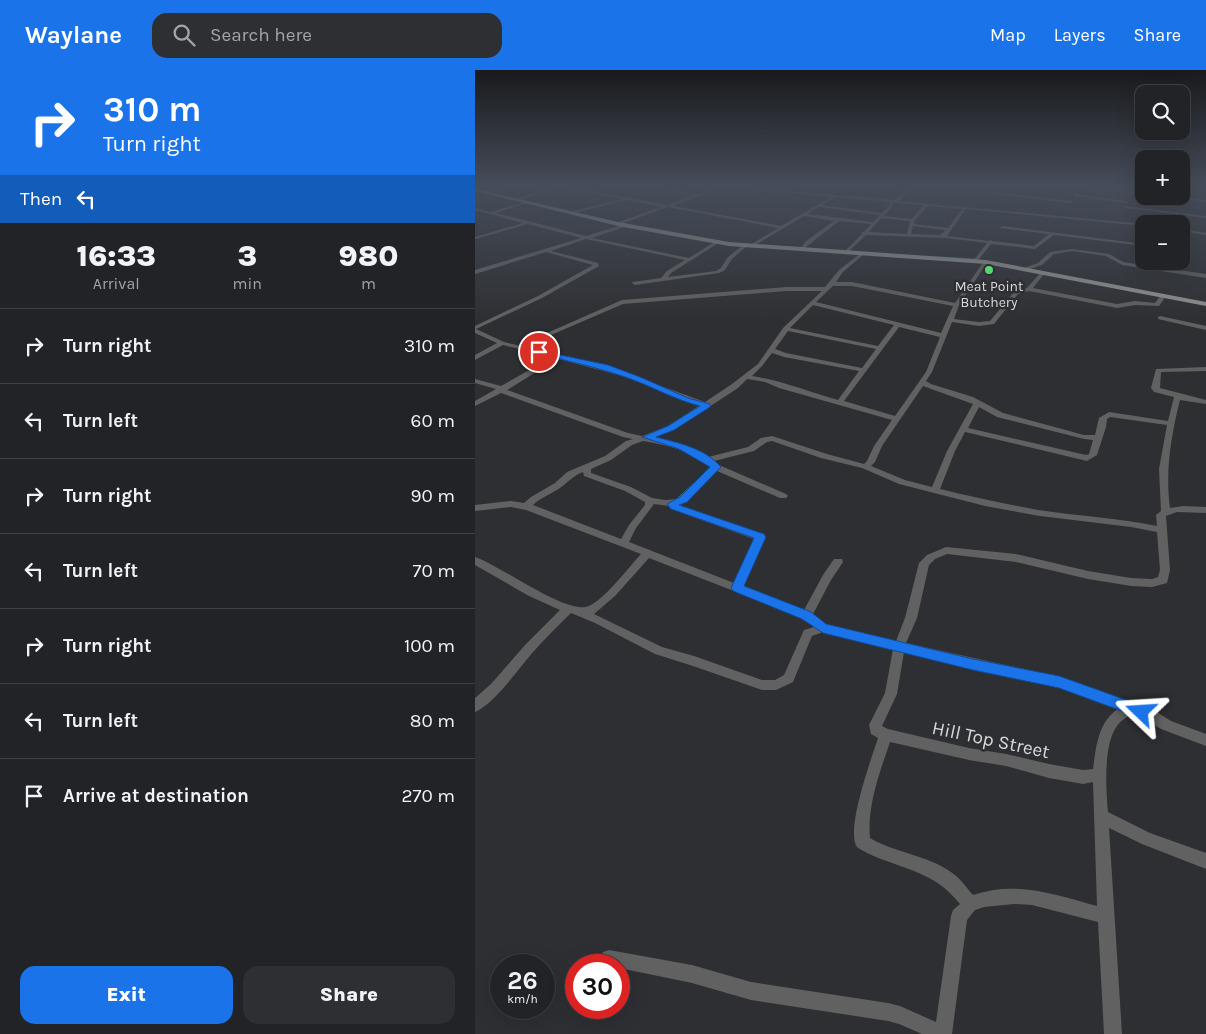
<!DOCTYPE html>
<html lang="en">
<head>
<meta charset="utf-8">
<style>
	body { margin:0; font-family:Karla,sans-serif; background:#2e2f32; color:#f1f3f6; height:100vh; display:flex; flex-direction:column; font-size:19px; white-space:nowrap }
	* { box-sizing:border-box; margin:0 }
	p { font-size:16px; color:#a2a4a7 }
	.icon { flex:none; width:28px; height:28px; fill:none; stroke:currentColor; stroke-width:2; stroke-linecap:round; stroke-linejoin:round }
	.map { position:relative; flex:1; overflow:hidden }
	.side { display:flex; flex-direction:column; background:#222326; width:475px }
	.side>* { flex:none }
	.hud { background:#1a73e8; color:#fff; overflow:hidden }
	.fabs { position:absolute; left:660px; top:15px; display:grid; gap:10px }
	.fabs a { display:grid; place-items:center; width:55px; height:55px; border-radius:10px; background:#222326; box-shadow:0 5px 20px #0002,0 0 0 1px #3f4043; font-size:25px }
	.speed { position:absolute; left:15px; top:884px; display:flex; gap:10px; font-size:25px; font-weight:700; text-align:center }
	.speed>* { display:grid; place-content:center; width:65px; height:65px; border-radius:50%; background:#222326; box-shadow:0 5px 20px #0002,0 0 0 1px #3f4043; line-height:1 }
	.speed small { font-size:12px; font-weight:400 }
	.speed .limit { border:8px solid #d22; background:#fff; color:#111 }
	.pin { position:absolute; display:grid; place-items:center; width:42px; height:42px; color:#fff; margin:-21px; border:2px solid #fff; border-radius:50%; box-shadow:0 1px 5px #0007 }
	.me { position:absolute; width:55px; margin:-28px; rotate:290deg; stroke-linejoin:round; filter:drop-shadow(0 0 4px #0008) }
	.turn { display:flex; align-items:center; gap:18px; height:105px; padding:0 20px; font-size:22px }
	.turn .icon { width:65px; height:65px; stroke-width:2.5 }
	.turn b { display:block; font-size:35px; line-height:42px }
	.then { display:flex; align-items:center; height:48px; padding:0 20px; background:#0003; gap:10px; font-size:19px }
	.eta { display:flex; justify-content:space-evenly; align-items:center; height:85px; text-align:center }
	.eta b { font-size:30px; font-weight:800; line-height:35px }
	.cta { display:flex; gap:10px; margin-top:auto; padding:10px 20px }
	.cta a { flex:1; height:58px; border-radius:15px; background:#1a73e8; color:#fff; font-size:20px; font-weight:800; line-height:58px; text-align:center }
	.cta a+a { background:#2e2f32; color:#f1f3f6 }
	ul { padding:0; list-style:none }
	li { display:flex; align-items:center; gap:15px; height:75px; padding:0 20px; border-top:1px solid #3f4043 }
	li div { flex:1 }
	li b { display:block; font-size:19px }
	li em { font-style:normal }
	header { display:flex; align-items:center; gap:30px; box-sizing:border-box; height:70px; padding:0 25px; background:#1a73e8; color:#fff }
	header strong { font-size:24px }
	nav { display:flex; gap:28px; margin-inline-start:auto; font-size:18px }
	.search { width:350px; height:45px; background:#2e2f32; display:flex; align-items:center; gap:12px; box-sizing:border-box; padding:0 18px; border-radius:15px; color:#a2a4a7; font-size:19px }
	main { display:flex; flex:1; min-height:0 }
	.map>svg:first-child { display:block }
</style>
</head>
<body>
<header>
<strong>Waylane</strong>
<div class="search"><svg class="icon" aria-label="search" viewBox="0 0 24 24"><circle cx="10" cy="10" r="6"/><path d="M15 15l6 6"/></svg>Search here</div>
<nav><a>Map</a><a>Layers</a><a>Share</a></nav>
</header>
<main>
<section class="side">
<div class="hud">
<div class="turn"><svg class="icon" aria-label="right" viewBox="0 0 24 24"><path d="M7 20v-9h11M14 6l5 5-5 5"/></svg><div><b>310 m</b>Turn right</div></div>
<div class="then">Then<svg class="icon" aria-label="left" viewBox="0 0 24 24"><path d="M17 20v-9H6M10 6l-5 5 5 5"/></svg></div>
</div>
<div class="eta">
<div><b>16:33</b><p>Arrival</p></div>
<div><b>3</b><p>min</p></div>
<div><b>980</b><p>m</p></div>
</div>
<ul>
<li><svg class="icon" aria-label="right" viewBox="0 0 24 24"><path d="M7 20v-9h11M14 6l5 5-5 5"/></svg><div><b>Turn right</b></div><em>310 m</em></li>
<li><svg class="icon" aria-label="left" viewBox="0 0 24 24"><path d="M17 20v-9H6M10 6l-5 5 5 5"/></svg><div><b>Turn left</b></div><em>60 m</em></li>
<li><svg class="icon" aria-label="right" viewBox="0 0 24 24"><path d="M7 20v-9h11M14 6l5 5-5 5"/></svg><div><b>Turn right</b></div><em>90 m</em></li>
<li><svg class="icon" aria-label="left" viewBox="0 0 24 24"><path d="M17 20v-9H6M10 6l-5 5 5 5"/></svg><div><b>Turn left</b></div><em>70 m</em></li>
<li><svg class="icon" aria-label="right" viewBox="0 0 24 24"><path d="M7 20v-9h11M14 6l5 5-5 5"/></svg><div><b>Turn right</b></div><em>100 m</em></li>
<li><svg class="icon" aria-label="left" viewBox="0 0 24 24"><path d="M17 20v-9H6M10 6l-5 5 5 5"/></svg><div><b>Turn left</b></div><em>80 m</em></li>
<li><svg class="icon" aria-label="arrive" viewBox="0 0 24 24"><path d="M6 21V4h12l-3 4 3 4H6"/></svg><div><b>Arrive at destination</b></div><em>270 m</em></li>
</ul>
<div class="cta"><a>Exit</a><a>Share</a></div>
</section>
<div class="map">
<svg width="731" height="964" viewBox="0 0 731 964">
	<rect width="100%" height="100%" fill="#2e2f32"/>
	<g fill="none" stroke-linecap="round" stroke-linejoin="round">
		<path stroke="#49506a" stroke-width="1" d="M450,186L500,189"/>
		<g fill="#606160" fill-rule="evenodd">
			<path d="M28,117H33L11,123L9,122Z"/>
			<path d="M77,117H82L41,131L38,130Z"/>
			<path d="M85,117H91L193,135L218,125L172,117L223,124L247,117L198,136L306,156L356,127L267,118L265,117L420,130L433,117H437L424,131L669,154V156L491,139L472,166L514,171L516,170L518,171L559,176L574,164L525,158L527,156L669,174V176L579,165L560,179L516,174L501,193L498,191L512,173L472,168L391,165L371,184L369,182L387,164L386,162H389L396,154L364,151L326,181L324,180L331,171L359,151L329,146L277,177L275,175L303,158L193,137L143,155L141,153L186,137L151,130L96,144L94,142L148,129ZM361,127L414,132L415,134L407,143L347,135ZM418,133H420L449,135L437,149L409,146L416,138ZM453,136L487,139L473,158L439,154L440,150ZM344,137L405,145L398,152L333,144ZM406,148L435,151L432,164L394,162ZM438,156L471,160L465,165L436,164Z"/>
			<path d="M605,117L669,123V125L607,118Z"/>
			<path d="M720,117H731V119Z"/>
			<path d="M517,122L596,131L598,132L596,133L516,124Z"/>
			<path d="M600,124L651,131L653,132L651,133L599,126Z"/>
			<path d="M692,126L731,130V132L694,127Z"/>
			<path d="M50,132L53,133L21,143L111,166L150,154L152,156L117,168L214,188L241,171L245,172L196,203L193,207L241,201L246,198L253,187L268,175L272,176L257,189L250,200L244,203L160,215L157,213L158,212L186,208L192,201L210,190L111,169L76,181L123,193L124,196L67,228L1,259L29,272L50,277L72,263L147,230L311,217H350L364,200L386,183L388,185L368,202L361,212H377L480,233L509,191H513L484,235L479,249L504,252L515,251L539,222L552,218L567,201L570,203L558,218L642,234L660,231L680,233L686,225H690L691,226L684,236L660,235L642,238L554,221L543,224L519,254L504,256L477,252L457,302L451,311L456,314L498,327L528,343L609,365H620L624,348L634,342L693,351L699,327L679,322L676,318L681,299L731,297V301L686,302L685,318L731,330V334L705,330C696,366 690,401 695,438L708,436L731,437V443L702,442L691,446L695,500L692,513L677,517L656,516L613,509L541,492L472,484L460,489L454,495L442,548L431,573L585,607L680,641L696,651L731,664V676L686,659L670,649L657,644C652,647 645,651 642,656C628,675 631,719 633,742L675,763L731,783V799L667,774L634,758L647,964H629L623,852L557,835L539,834L509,837L500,840L492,850L477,964H447L424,954L413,951L276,930L217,913L144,898V895L128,894L126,888L128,882L134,880L217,895L276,912L413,933L425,936L461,952L476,846L478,840L485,834C458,800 428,800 392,783C389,781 384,779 382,777C370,760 397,687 403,668L396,664L394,655L410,623L418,579L348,562L337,566L318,612L301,620H287L218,596L180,584L120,553L96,543C84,555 71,567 60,580C45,596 20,634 0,642V628L16,614L51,574L85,540L54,526L0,495V487C25,495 92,546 114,536C131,528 153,498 166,484L51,440L36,437L0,441V435L36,431L49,433L56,427L80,413L92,402L130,386L151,371L158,369L148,367L26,323L0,336V331L21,319L0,313V309L26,316L72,290L74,286L28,275L0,290V285L22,273L0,263V256L63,226L118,195L71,182L0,204V200L106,168L53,154L0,169V167L48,153L0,140V138L16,142ZM358,216H377L478,236L466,263L341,232ZM311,221H347L308,258L283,294L257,314L230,332L142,300L57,278L76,265L148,234ZM338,235L419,255L403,276L315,258ZM424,257L465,267L451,302L420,346L369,331ZM313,261L401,279L387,298L311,283L300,279ZM297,283L309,287L384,301L363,330C335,322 304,310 277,306L287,296ZM80,288L147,306L225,335L193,356L167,366L153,363L32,320L77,292ZM272,309L290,312L304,318L417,350L399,376L392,391L389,394L352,384L297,366L286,368L273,377L233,387L205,373L177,368L199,360L263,318ZM448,316L498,334L472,381L457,417L430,410L396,396L400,392L407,376ZM504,337L522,347L609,369L618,370L614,384L611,385L493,358ZM635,347L692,355L684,399L686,441L681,445L682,456C643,448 603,446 563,440C530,434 498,427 465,419L480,381L490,362L612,391L622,385L631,357L632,349ZM168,371C191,375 218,381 236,397L201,429L191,430L177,428L156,417L116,403V399L136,390L157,375ZM297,371L346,388L387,398L424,414L510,436L565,446L656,457L682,462L685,500L683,507L677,509L656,508L613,501L541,484L471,477L452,485L444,493L430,548L421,571L351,554L338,544L356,510L368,492L367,489H359L348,505L329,540L268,516L290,467L288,465L204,435L207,434L242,401L305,428H311L313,426L311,424L244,395L239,391L279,381L292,372ZM108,402L109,406L150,421L170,432V435L154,455L146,469L58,435C65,428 76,424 85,418C93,412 98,406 108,402ZM179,434L194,436L199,440L279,469L259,513L154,472L161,458ZM174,488L328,548L339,557L329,560L309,605L300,610H287L219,586L187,577L119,544L140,526ZM429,582L498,599L584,617L643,639C623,652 621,677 618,699L608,700L574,694L531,684L494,678L413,659L407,656L422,624ZM415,672L494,690L531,696L574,708L608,714L618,712L622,836C581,825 541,810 498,825C491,817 485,808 476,802C452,785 420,783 395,768C392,735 405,702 415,672Z"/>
			<path d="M649,136L731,146V148L650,138Z"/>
			<path d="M706,159L731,163V165L706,161Z"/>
			<path d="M597,179L634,184L648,192L731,204V208L647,195L631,186L597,181L579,184L567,195L549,201L546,199L563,193L575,182Z"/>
			<path d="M685,246L731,256V260L683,249V247Z"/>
		</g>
		<path fill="#8f928f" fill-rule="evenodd" d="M0,119L143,152L254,172L511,190L731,232V236L511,194L254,176L143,156L0,121Z"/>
	</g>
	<linearGradient id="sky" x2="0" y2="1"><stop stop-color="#191a1c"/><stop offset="0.46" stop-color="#464d5a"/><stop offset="1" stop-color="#464d5a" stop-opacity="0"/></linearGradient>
	<rect width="731" height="252" fill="url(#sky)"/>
	<path fill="#1a73e8" stroke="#114b97" d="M62,280L133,295L165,307L213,328L235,334V337L199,360L181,367C203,373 230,378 246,397L212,432L204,435L289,464L291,467L269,516L336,542L351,554L498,589L584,606L671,637L673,642L671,646L666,648L584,618L498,600L348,563L327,549L258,521L256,518L279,468L196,439L192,434L205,427L235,397L204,379L167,367L193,356L225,336C201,330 180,318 156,309C125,298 94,291 62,284Z"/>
	<circle fill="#56d671" stroke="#2e2f32" stroke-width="2" cx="514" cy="200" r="5"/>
	<g text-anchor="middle" stroke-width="5" stroke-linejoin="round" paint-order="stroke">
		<g font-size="14" fill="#d7d8da" stroke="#2e2f32">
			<text x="514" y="221">Meat Point<tspan x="514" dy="16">Butchery</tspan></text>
		</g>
		<g font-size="19" fill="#d7d8da" stroke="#2e2f32">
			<text transform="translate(516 669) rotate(12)" y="7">Hill Top Street</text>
		</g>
	</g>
</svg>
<div class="fabs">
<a><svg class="icon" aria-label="search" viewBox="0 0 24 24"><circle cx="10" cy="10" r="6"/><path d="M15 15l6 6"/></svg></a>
<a>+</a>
<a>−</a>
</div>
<div class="speed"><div>26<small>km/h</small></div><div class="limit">30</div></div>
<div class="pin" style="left:64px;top:282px;background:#d93025"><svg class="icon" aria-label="arrive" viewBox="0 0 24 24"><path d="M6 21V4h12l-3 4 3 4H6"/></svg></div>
<svg class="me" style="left:666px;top:642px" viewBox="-20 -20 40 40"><path d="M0-17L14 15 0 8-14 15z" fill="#1a73e8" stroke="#fff" stroke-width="4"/></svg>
</div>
</main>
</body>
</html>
